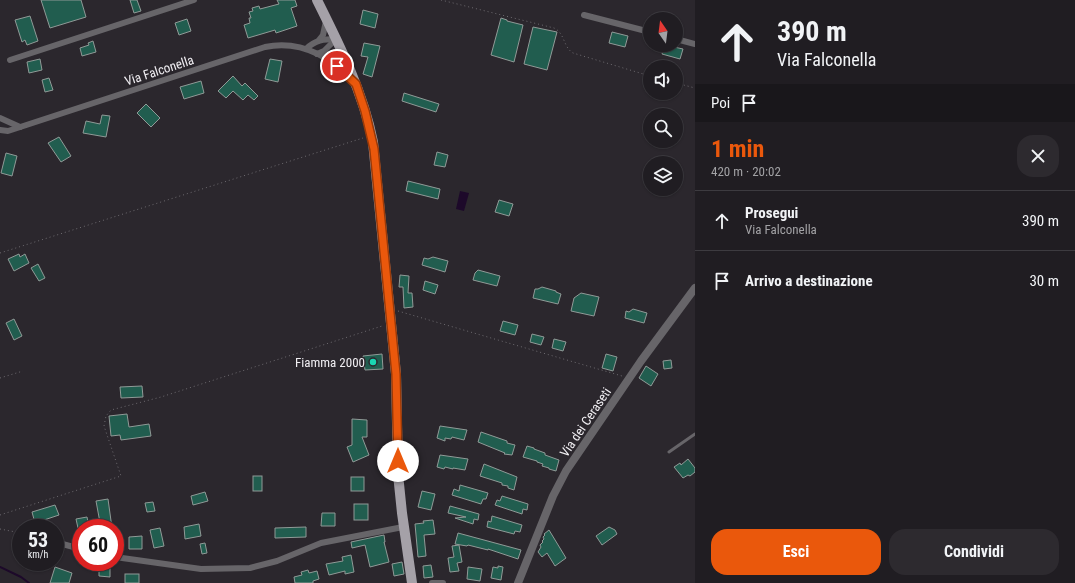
<!DOCTYPE html>
<html lang="it">
<head>
<meta charset="utf-8">
<style>
	body { margin:0; font-family:"Roboto Condensed",sans-serif; background:#2d2a2f; color:#f1f3f6; height:100vh; display:flex; flex-direction:column; font-size:15px; white-space:nowrap }
	* { box-sizing:border-box; margin:0 }
	p { font-size:13px; color:#a2a2a5 }
	.icon { flex:none; width:22px; height:22px; fill:none; stroke:currentColor; stroke-width:2; stroke-linecap:round; stroke-linejoin:round }
	.map { position:relative; flex:1; overflow:hidden }
	.sheet { display:flex; flex-direction:column; background:#201d22; width:380px }
	.sheet>* { flex:none }
	.top-card { background:#201d22; color:#f1f3f6; overflow:hidden }
	.needle { width:26px; rotate:346deg }
	.controls { position:absolute; left:643px; top:12px; display:grid; gap:8px }
	.controls a { display:grid; place-items:center; width:40px; height:40px; border-radius:50%; background:#201d22; box-shadow:0 1px 3px #0004,0 0 0 1px #3d3b40; font-size:20px }
	.speed { position:absolute; left:12px; top:519px; display:flex; gap:8px; font-size:20px; font-weight:700; text-align:center }
	.speed>* { display:grid; place-content:center; width:52px; height:52px; border-radius:50%; background:#201d22; box-shadow:0 1px 3px #0004,0 0 0 1px #3d3b40; line-height:1 }
	.speed small { font-size:10px; font-weight:400 }
	.speed .limit { border:6px solid #d22; background:#fff; color:#111 }
	.pin { position:absolute; display:grid; place-items:center; width:34px; height:34px; color:#fff; margin:-17px; border:2px solid #fff; border-radius:50%; box-shadow:0 1px 4px #0007 }
	.me { position:absolute; width:44px; margin:-22px; rotate:0deg; stroke-linejoin:round; filter:drop-shadow(0 0 3px #0008) }
	.turn { display:flex; align-items:center; gap:14px; height:84px; padding:0 16px; font-size:18px }
	.turn .icon { width:52px; height:52px; stroke-width:2.5 }
	.turn b { display:block; font-size:28px; line-height:34px }
	.then { display:flex; align-items:center; height:38px; padding:0 16px; background:#0003; gap:8px; font-size:15px }
	.round { display:grid; place-items:center; flex:none; width:42px; height:42px; border-radius:16px; background:#2d2a2f }
	.head { display:flex; align-items:center; justify-content:space-between; height:68px; padding:0 16px }
	h1 { font-size:24px; font-weight:700; line-height:30px; color:#ea580c }
	.button { display:flex; gap:8px; margin-top:auto; padding:8px 16px }
	.button a { flex:1; height:46px; border-radius:16px; background:#ea580c; color:#fff; font-size:16px; font-weight:700; line-height:46px; text-align:center }
	.button a+a { background:#2d2a2f; color:#f1f3f6 }
	ul { padding:0; list-style:none }
	li { display:flex; align-items:center; gap:12px; height:60px; padding:0 16px; border-top:1px solid #3d3b40 }
	li div { flex:1 }
	li b { display:block; font-size:15px }
	li em { font-style:normal }
	main { display:flex; flex:1; min-height:0 }
	.map>svg:first-child { display:block }
</style>
</head>
<body>
<main>
<div class="map">
<svg width="695" height="583" viewBox="0 0 695 583">
	<rect width="100%" height="100%" fill="#2b272d"/>
	<path fill="#1d092a" d="M460,191L469,193L464,211L456,209Z"/>
	<g fill="none" stroke-linecap="round" stroke-linejoin="round">
		<path stroke="#1d092a" stroke-width="2" d="M0,567L21,577L29,583"/>
	</g>
	<g fill="#215d4f" stroke="#909a97">
		<path d="M41,0H81L86,17L50,28Z"/>
		<path d="M130,0H137L141,11L134,13Z"/>
		<path d="M277,0H295L297,6L291,8L297,26L276,33L275,30L248,38L244,25L250,23L249,18H251L249,12L253,11L252,8L259,6L260,9L279,4Z"/>
		<path d="M363,10L378,14L375,28L360,24Z"/>
		<path d="M30,16L38,41L27,45L25,40L22,42L15,20Z"/>
		<path d="M501,18L507,20V21L523,25L514,62L491,55Z"/>
		<path d="M187,19L191,31L179,35L175,23Z"/>
		<path d="M533,27L557,32L547,70L524,64Z"/>
		<path d="M612,32L628,36L625,47L609,43Z"/>
		<path d="M93,41L96,52L82,56L80,48L89,45L88,43Z"/>
		<path d="M364,43L380,46L372,77L363,74L368,57L361,56Z"/>
		<path d="M665,45L683,49L680,59L662,54Z"/>
		<path d="M40,59L42,70L29,73L27,62Z"/>
		<path d="M270,59L282,61L278,82L265,79Z"/>
		<path d="M233,76L242,86L245,83L258,96L254,100L248,95L243,100L233,91L226,98L218,91Z"/>
		<path d="M49,78L53,90L45,92L42,80Z"/>
		<path d="M201,81L204,93L184,99L180,87Z"/>
		<path d="M404,93L439,104L436,112L402,101Z"/>
		<path d="M146,104L160,118L151,127L137,113Z"/>
		<path d="M102,115L110,116L106,137L83,133L86,121L100,124Z"/>
		<path d="M59,137L71,156L61,162L48,143Z"/>
		<path d="M437,152L448,155L445,167L434,165Z"/>
		<path d="M6,153L17,156L12,176L1,173Z"/>
		<path d="M408,181L440,189L438,199L406,191Z"/>
		<path d="M499,200L513,204L509,216L495,212Z"/>
		<path d="M19,254L20,257L25,254L29,263L14,271L8,259Z"/>
		<path d="M433,257L448,261L445,272L422,265L424,258L428,259Z"/>
		<path d="M38,264L45,278L39,281L31,268Z"/>
		<path d="M478,270L500,276L497,286L473,280L475,273Z"/>
		<path d="M400,275L409,276L408,293H412L413,307L404,308L403,287H399Z"/>
		<path d="M425,281L438,285L435,294L423,290Z"/>
		<path d="M542,287L556,291V292L561,294L558,304L533,298L535,289H538Z"/>
		<path d="M581,293L599,297L594,316L571,311L574,298Z"/>
		<path d="M633,309L647,313L644,323L625,318L626,311L629,312Z"/>
		<path d="M14,319L22,336L14,340L6,323Z"/>
		<path d="M503,321L518,325L515,335L500,331Z"/>
		<path d="M532,334L544,337L541,345L530,342Z"/>
		<path d="M554,339L566,342L563,351L552,348Z"/>
		<path d="M382,354L383,369L365,370L363,356Z"/>
		<path d="M606,354L617,357L613,371L602,368Z"/>
		<path d="M671,360L672,368L664,369L663,361Z"/>
		<path d="M646,366L658,374L651,386L639,378Z"/>
		<path d="M142,386L143,397L121,398L120,387Z"/>
		<path d="M127,414L129,427L149,424L151,436L121,440L120,435L111,436L109,416Z"/>
		<path d="M352,419L367,420V437H362L369,455L353,462L347,447L352,445Z"/>
		<path d="M440,426L467,430L464,440L452,437L451,439L445,438V441L437,438Z"/>
		<path d="M481,432L507,441V443L515,445L512,455L504,454L505,453L478,442Z"/>
		<path d="M527,446L534,448V449L545,453V455L559,460L556,471L549,469V468L542,466L543,464L537,462V461L523,457Z"/>
		<path d="M440,455L468,459L465,470L453,468V469L445,467L444,469L437,467Z"/>
		<path d="M688,459L695,468V472L690,476L688,475L683,478L674,467L680,463L681,465Z"/>
		<path d="M484,464L517,477L514,490L508,488V486L502,485V483L480,476Z"/>
		<rect x="253" y="476" width="9" height="15"/>
		<rect x="351" y="477" width="13" height="14"/>
		<path d="M460,485L488,493L486,499H483L481,504L452,495L454,489L459,491Z"/>
		<path d="M422,491L435,494L431,510L418,507Z"/>
		<path d="M205,492L208,501L193,505L191,496Z"/>
		<path d="M502,496L528,504L527,510L523,509L522,514L495,505L497,500L500,501Z"/>
		<path d="M108,499L112,528H101L96,501Z"/>
		<path d="M153,502L155,511L147,512L145,503Z"/>
		<rect x="354" y="504" width="14" height="16"/>
		<path d="M55,505L59,515L35,523L32,512Z"/>
		<path d="M450,506L479,514L478,520L474,519L473,524L455,518L466,517L448,513Z"/>
		<path d="M322,513H335V526H321Z"/>
		<path d="M492,516L522,525L520,532L515,531L514,534L487,527L488,521L491,522Z"/>
		<path d="M87,517L89,528H78L76,519Z"/>
		<path d="M433,520L435,534L424,535L426,556L418,557L415,524L424,523L423,521Z"/>
		<path d="M199,524L201,536L185,539L184,527Z"/>
		<path d="M306,527V537L275,538V528Z"/>
		<path d="M609,527L615,530L617,534L602,545L596,536Z"/>
		<path d="M160,528L164,546L154,548L150,530Z"/>
		<path d="M549,530L566,558L555,566L547,553L542,557L538,552L541,547L540,545L543,542L542,541L544,539L543,537L545,535L544,534Z"/>
		<path d="M458,533L521,550L518,559L488,549V550L468,545L467,546L455,544Z"/>
		<path d="M384,535L385,542H384L389,562L370,567L365,545L352,548L351,542Z"/>
		<path d="M142,536V549H129V537Z"/>
		<path d="M205,543L207,553L202,554L200,544Z"/>
		<path d="M459,545L462,562L457,563L459,571L450,572L448,558L454,557L452,546Z"/>
		<path d="M351,555L354,572L345,574V571L329,575L326,564L343,561L342,557Z"/>
		<path d="M402,562L404,574L394,576L392,564Z"/>
		<path d="M431,565L433,577L424,578L423,566Z"/>
		<path d="M498,566L503,567L501,580L491,578L493,567L498,568Z"/>
		<path d="M55,567L72,573L69,583H50Z"/>
		<path d="M468,567L482,569L480,581L467,579Z"/>
		<path d="M99,568H110V577L99,576Z"/>
		<path d="M308,570L309,573L317,571L319,579L313,581V583H295L294,577L302,575L301,572Z"/>
		<rect x="125" y="574" width="14" height="9"/>
	</g>
	<g fill="none" stroke-linecap="round" stroke-linejoin="round">
		<g stroke="#6e6b70" stroke-width="1" stroke-dasharray="1 3" stroke-linecap="butt">
			<path d="M441,0L554,28C565,33 563,47 573,53L650,76"/>
			<path d="M676,83L695,88"/>
			<path d="M0,253L363,138"/>
			<path d="M398,311L622,376"/>
			<path d="M0,378L23,371"/>
			<path d="M0,515L121,476L104,426L106,416L111,410L161,397L382,326"/>
			<path d="M0,529L21,533"/>
		</g>
		<path stroke="#676569" stroke-width="3" d="M669,452L695,434"/>
		<g stroke="#676569" stroke-width="6">
			<path d="M584,15L650,32"/>
			<path d="M676,39L695,44"/>
			<path d="M319,40L323,35L326,21"/>
			<path d="M306,49C315,40 324,39 336,39"/>
			<path d="M317,54L324,51L336,39"/>
			<path d="M10,60L194,0"/>
			<path d="M0,118L20,127"/>
			<path d="M0,130L8,131L265,47C300,40 328,55 352,80"/>
			<path d="M55,542L81,549"/>
			<path d="M115,557L201,569L250,568L277,561L321,543L403,527"/>
			<path d="M432,583H443"/>
		</g>
		<path stroke="#676569" stroke-width="8" d="M518,583L553,496L566,471L641,361L695,288"/>
		<path stroke="#a5a1a8" stroke-width="10" d="M317,0C340,46 363,92 373,142L396,374L398,474L402,513L412,583"/>
	</g>
	<g fill="none" stroke-linecap="round" stroke-linejoin="round">
		<defs>
			<path id="route" d="M337,66L356,84L365,111L374,149L396,374L398,461"/>
		</defs>
		<use href="#route" stroke="#983908" stroke-width="10"/>
		<use href="#route" stroke="#ea580c" stroke-width="7"/>
	</g>
	<circle fill="#1ad5b2" stroke="#2b272d" stroke-width="1.5" cx="373" cy="362" r="4"/>
	<g text-anchor="middle" stroke-width="3" stroke-linejoin="round" paint-order="stroke">
		<g font-size="13" fill="#f0eef2" stroke="#2b272d">
			<text transform="translate(159 70) rotate(-18)" y="5">Via Falconella</text>
			<text transform="translate(585 422) rotate(-56)" y="5">Via dei Ceraseti</text>
		</g>
		<g font-size="13" fill="#f0eef2" stroke="#2b272d" text-anchor="end">
			<text x="365" y="367">Fiamma 2000</text>
		</g>
	</g>
</svg>
<div class="controls">
<a><svg class="needle" viewBox="-14 -14 28 28"><path d="M0-13l5 13h-10z" fill="#e53935"/><path d="M0 13l5-13h-10z" fill="#a2a2a5"/></svg></a>
<a><svg class="icon" aria-label="sound" viewBox="0 0 24 24"><path d="M4 9h4l5-4v14l-5-4H4zM17 9q2 3 0 6"/></svg></a>
<a><svg class="icon" aria-label="search" viewBox="0 0 24 24"><circle cx="10" cy="10" r="6"/><path d="M15 15l6 6"/></svg></a>
<a><svg class="icon" aria-label="layers" viewBox="0 0 24 24"><path d="M12 4l9 5-9 5-9-5zM3 14l9 5 9-5"/></svg></a>
</div>
<div class="speed"><div>53<small>km/h</small></div><div class="limit">60</div></div>
<div class="pin" style="left:337px;top:66px;background:#d93025"><svg class="icon" aria-label="arrive" viewBox="0 0 24 24"><path d="M6 21V4h12l-3 4 3 4H6"/></svg></div>
<svg class="me" style="left:398px;top:461px" viewBox="-20 -20 40 40"><circle r="19" fill="#fff"/><path d="M0-13L10 11 0 6-10 11z" fill="#ea580c"/></svg>
</div>
<section class="sheet">
<div class="top-card">
<div class="turn"><svg class="icon" aria-label="ahead" viewBox="0 0 24 24"><path d="M12 20V5M6 11l6-6 6 6"/></svg><div><b>390 m</b>Via Falconella</div></div>
<div class="then">Poi<svg class="icon" aria-label="arrive" viewBox="0 0 24 24"><path d="M6 21V4h12l-3 4 3 4H6"/></svg></div>
</div>
<div class="head"><div><h1>1 min</h1><p>420 m · 20:02</p></div><a class="round"><svg class="icon" aria-label="close" viewBox="0 0 24 24"><path d="M6 6l12 12M18 6L6 18"/></svg></a></div>
<ul>
<li><svg class="icon" aria-label="ahead" viewBox="0 0 24 24"><path d="M12 20V5M6 11l6-6 6 6"/></svg><div><b>Prosegui</b><p>Via Falconella</p></div><em>390 m</em></li>
<li><svg class="icon" aria-label="arrive" viewBox="0 0 24 24"><path d="M6 21V4h12l-3 4 3 4H6"/></svg><div><b>Arrivo a destinazione</b></div><em>30 m</em></li>
</ul>
<div class="button"><a>Esci</a><a>Condividi</a></div>
</section>
</main>
</body>
</html>
